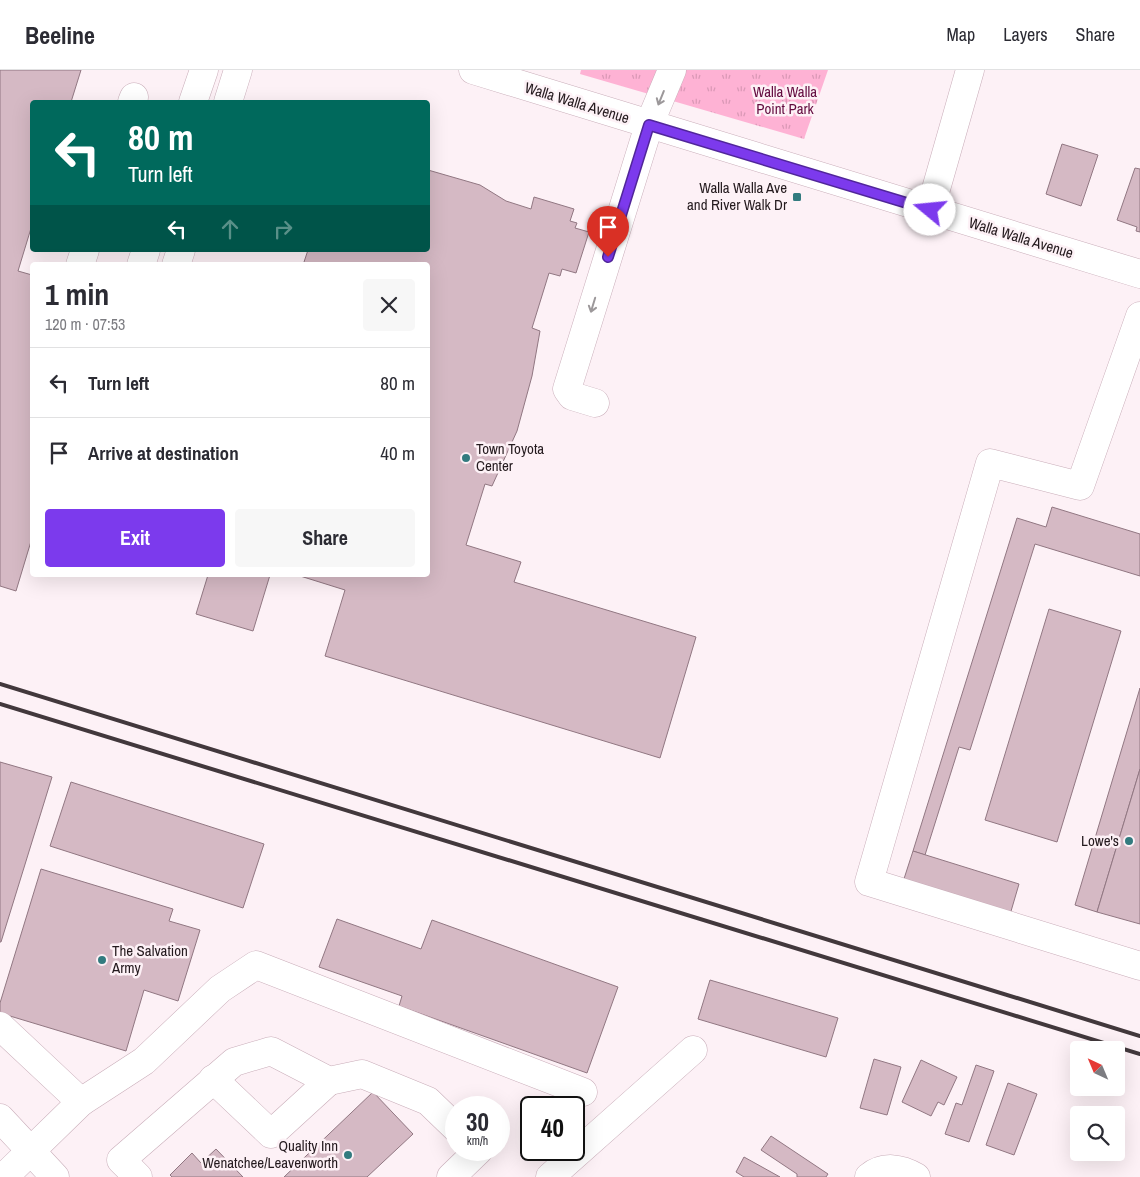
<!DOCTYPE html>
<html lang="en">
<head>
<meta charset="utf-8">
<style>
	body { margin:0; font-family:"Archivo Narrow",sans-serif; background:#f7f7f7; color:#2b2b33; height:100vh; display:flex; flex-direction:column; font-size:19px; white-space:nowrap }
	* { box-sizing:border-box; margin:0 }
	p { font-size:16px; color:#7c7c81 }
	.icon { flex:none; width:28px; height:28px; fill:none; stroke:currentColor; stroke-width:2; stroke-linecap:round; stroke-linejoin:round }
	.map { position:relative; flex:1; overflow:hidden }
	.panel { position:absolute; left:30px; top:192px; width:400px; height:315px; display:flex; flex-direction:column; background:#fff; border-radius:5px; box-shadow:0 5px 20px #0002 }
	.panel>* { flex:none }
	.banner { position:absolute; left:30px; top:30px; width:400px; height:152px; border-radius:5px; box-shadow:0 5px 20px #0002; background:#00695c; color:#fff; overflow:hidden }
	.needle { width:32px; rotate:316deg }
	.tools { position:absolute; left:1070px; top:971px; display:grid; gap:10px }
	.tools a { display:grid; place-items:center; width:55px; height:55px; border-radius:5px; background:#fff; box-shadow:0 5px 20px #0002; font-size:25px }
	.speed { position:absolute; left:445px; top:1026px; display:flex; gap:10px; font-size:25px; font-weight:700; text-align:center }
	.speed>* { display:grid; place-content:center; width:65px; height:65px; border-radius:50%; background:#fff; box-shadow:0 5px 20px #0002; line-height:1 }
	.speed small { font-size:12px; font-weight:400 }
	.speed .limit { border:2px solid #111; border-radius:8px; background:#fff; color:#111 }
	.pin { position:absolute; display:grid; place-items:center; width:42px; height:42px; color:#fff; margin:-51px -21px; border-radius:50% 50% 50% 0; rotate:-45deg; box-shadow:0 0 5px #0007 }
	.pin .icon { rotate:45deg }
	.me { position:absolute; width:55px; margin:-28px; rotate:287deg; stroke-linejoin:round; filter:drop-shadow(0 0 4px #0008) }
	.turn { display:flex; align-items:center; gap:18px; height:105px; padding:0 15px; font-size:22px }
	.turn .icon { width:65px; height:65px; stroke-width:2.5 }
	.turn b { display:block; font-size:35px; line-height:42px }
	.lanes { display:flex; align-items:center; height:48px; padding:0 15px; background:#0003; justify-content:center; gap:25px; direction:ltr }
	.lanes .off { opacity:.35 }
	.round { display:grid; place-items:center; flex:none; width:52px; height:52px; border-radius:5px; background:#f7f7f7 }
	.head { display:flex; align-items:center; justify-content:space-between; height:85px; padding:0 15px }
	h1 { font-size:30px; font-weight:700; line-height:38px }
	.button { display:flex; gap:10px; margin-top:auto; padding:10px 15px }
	.button a { flex:1; height:58px; border-radius:5px; background:#7c3aed; color:#fff; font-size:20px; font-weight:700; line-height:58px; text-align:center }
	.button a+a { background:#f7f7f7; color:#2b2b33 }
	ul { padding:0; list-style:none }
	li { display:flex; align-items:center; gap:15px; height:70px; padding:0 15px; border-top:1px solid #e1e1e2 }
	li div { flex:1 }
	li b { display:block; font-size:19px }
	li em { font-style:normal }
	header { display:flex; align-items:center; gap:30px; box-sizing:border-box; height:70px; padding:0 25px; background:#fff; border-bottom:1px solid #e1e1e2 }
	header strong { font-size:24px }
	nav { display:flex; gap:28px; margin-inline-start:auto; font-size:18px }
	.map>svg:first-child { display:block }
</style>
</head>
<body>
<header>
<strong>Beeline</strong>
<nav><a>Map</a><a>Layers</a><a>Share</a></nav>
</header>
<div class="map">
<svg width="1140" height="1107" viewBox="0 0 1140 1107">
	<defs>
		<pattern id="park-tufts" width="24" height="20" patternUnits="userSpaceOnUse" patternTransform="scale(1.25)"><rect width="24" height="20" fill="#feb2d4"/><path d="M3 7l-1-3M5 7V3M7 7l1-3M15 17l-1-3M17 17v-4M19 17l1-3" fill="none" stroke="#da98b6"/></pattern>
	</defs>
	<rect width="100%" height="100%" fill="#fdf1f6"/>
	<path fill="url(#park-tufts)" d="M581,0H828L804,69L580,4Z"/>
	<g fill="#d5b9c4" stroke="#917782">
		<path d="M0,0H81L71,32H32V155L18,201L32,205V468L16,521L0,516Z"/>
		<path d="M1062,74L1098,85L1081,136L1046,124Z"/>
		<path d="M1135,98L1140,99V162L1136,161L1137,157L1117,150Z"/>
		<path d="M428,100L480,115L506,131L531,139L534,127L574,139L570,151L577,153L575,158L589,162L576,203L562,199L560,206L549,203L532,258L540,261L532,306L517,361L492,416L485,414L466,475L521,492L514,512L696,567L660,688L325,586L345,520L297,505H428V195H303L308,180H428Z"/>
		<path d="M1052,437L1140,464V506L1035,474L970,680L959,677L925,785L913,781L1017,448L1046,457Z"/>
		<path d="M208,505H270L253,561L196,544Z"/>
		<path d="M1049,539L1121,561L1057,772L985,750Z"/>
		<path d="M1140,618V699L1097,842L1075,835Z"/>
		<path d="M0,692L52,707L1,872H0Z"/>
		<path d="M1140,699V854L1097,842Z"/>
		<path d="M71,712L264,774L243,838L50,776Z"/>
		<path d="M913,781L1019,814L1009,848L902,815Z"/>
		<path d="M41,799L173,839L169,851L200,860L178,931L144,920L126,981L0,943V933Z"/>
		<path d="M337,849L421,879L432,850L618,917L587,1003L399,936L402,926L319,897Z"/>
		<path d="M710,910L838,948L826,987L698,949Z"/>
		<path d="M874,989L901,997L887,1045L860,1038Z"/>
		<path d="M921,990L957,1007L944,1035L938,1032L931,1046L902,1032Z"/>
		<path d="M976,995L994,1001L969,1072L945,1064L956,1033L962,1035Z"/>
		<path d="M1008,1013L1037,1024L1014,1085L986,1075Z"/>
		<path d="M373,1022L413,1064L367,1107H284Z"/>
		<path d="M771,1066L828,1104L826,1107H797V1104L761,1080Z"/>
		<path d="M216,1079L243,1107H172L170,1105L192,1083L201,1093Z"/>
		<path d="M744,1087L780,1107H744L736,1102Z"/>
	</g>
	<g fill="none" stroke-linecap="round" stroke-linejoin="round">
		<defs>
			<g id="minor">
				<path d="M473,0L1140,204"/>
				<path d="M132,32L134,27"/>
				<path d="M193,32L204,0"/>
				<path d="M228,32L238,0"/>
				<path d="M930,140L970,0"/>
				<path d="M80,195L85,180"/>
				<path d="M141,195L146,180"/>
				<path d="M176,195L181,180"/>
				<path d="M1140,246L1080,416L990,393L869,812L1140,896"/>
				<path d="M595,333L572,326L567,319L649,55L672,0"/>
				<path d="M0,956L81,1032L4,1107"/>
				<path d="M213,1009L271,1064L329,1011"/>
				<path d="M81,1032L144,991L220,919L256,895L583,1022"/>
				<path d="M0,1048L55,1107"/>
				<path d="M138,1107L121,1090L234,992L271,981L329,1011L362,1004L428,1031L456,1058"/>
				<path d="M451,1107L479,1080"/>
				<path d="M550,1107L693,980"/>
				<path d="M869,1107C883,1095 901,1098 916,1107"/>
			</g>
		</defs>
		<use href="#minor" stroke="#c9adb9" stroke-width="29"/>
		<use href="#minor" stroke="#fff" stroke-width="28"/>
		<g stroke="#42383c" stroke-width="4">
			<path d="M0,614L1140,966"/>
			<path d="M0,634L1140,984"/>
		</g>
	</g>
	<defs><path id="oneway-shaft" d="M-6 0H5M1.5-3L5.5 0L1.5 3" fill="none" stroke-width="1.6" stroke-linecap="round" stroke-linejoin="round" transform="scale(1.25)"/></defs>
	<g stroke="#9c989a">
		<use href="#oneway-shaft" transform="translate(661 28) rotate(112)"/>
		<use href="#oneway-shaft" transform="translate(593 235) rotate(107)"/>
	</g>
	<g fill="none" stroke-linecap="round" stroke-linejoin="round">
		<defs>
			<path id="route" d="M608,187L649,55L930,140"/>
		</defs>
		<use href="#route" stroke="#51269a" stroke-width="12"/>
		<use href="#route" stroke="#7c3aed" stroke-width="9"/>
	</g>
	<g fill="#327b7f" stroke="#fdf1f6" stroke-width="2">
		<rect x="792" y="122" width="10" height="10" rx="2.5"/>
		<circle cx="466" cy="388" r="5"/>
		<circle cx="1129" cy="771" r="5"/>
		<circle cx="102" cy="890" r="5"/>
		<circle cx="348" cy="1085" r="5"/>
	</g>
	<g text-anchor="middle" stroke-width="5" stroke-linejoin="round" paint-order="stroke">
		<g font-size="15" fill="#630b3f" stroke="#fdf1f6">
			<text x="785" y="27">Walla Walla<tspan x="785" dy="17">Point Park</tspan></text>
		</g>
		<g font-size="15" fill="#241a1e" stroke="#fdf1f6">
			<text transform="translate(577 33) rotate(17)" y="5">Walla Walla Avenue</text>
			<text transform="translate(1021 168) rotate(17)" y="5">Walla Walla Avenue</text>
		</g>
		<g font-size="15" fill="#241a1e" stroke="#fdf1f6" text-anchor="end">
			<text x="787" y="123">Walla Walla Ave<tspan x="787" dy="17">and River Walk Dr</tspan></text>
			<text x="476" y="384" text-anchor="start">Town Toyota<tspan x="476" dy="17">Center</tspan></text>
			<text x="1119" y="776">Lowe's</text>
			<text x="112" y="886" text-anchor="start">The Salvation<tspan x="112" dy="17">Army</tspan></text>
			<text x="338" y="1081">Quality Inn<tspan x="338" dy="17">Wenatchee/Leavenworth</tspan></text>
		</g>
	</g>
</svg>
<div class="tools">
<a><svg class="needle" viewBox="-14 -14 28 28"><path d="M0-13l5 13h-10z" fill="#e53935"/><path d="M0 13l5-13h-10z" fill="#7c7c81"/></svg></a>
<a><svg class="icon" aria-label="search" viewBox="0 0 24 24"><circle cx="10" cy="10" r="6"/><path d="M15 15l6 6"/></svg></a>
</div>
<div class="speed"><div>30<small>km/h</small></div><div class="limit">40</div></div>
<div class="pin" style="left:608px;top:187px;background:#d93025"><svg class="icon" aria-label="arrive" viewBox="0 0 24 24"><path d="M6 21V4h12l-3 4 3 4H6"/></svg></div>
<svg class="me" style="left:930px;top:140px" viewBox="-20 -20 40 40"><circle r="19" fill="#fff"/><path d="M0-13L10 11 0 6-10 11z" fill="#7c3aed"/></svg>
<div class="banner">
<div class="turn"><svg class="icon" aria-label="left" viewBox="0 0 24 24"><path d="M17 20v-9H6M10 6l-5 5 5 5"/></svg><div><b>80 m</b>Turn left</div></div>
<div class="lanes"><svg class="icon" aria-label="left" viewBox="0 0 24 24"><path d="M17 20v-9H6M10 6l-5 5 5 5"/></svg><svg class="icon off" aria-label="ahead" viewBox="0 0 24 24"><path d="M12 20V5M6 11l6-6 6 6"/></svg><svg class="icon off" aria-label="right" viewBox="0 0 24 24"><path d="M7 20v-9h11M14 6l5 5-5 5"/></svg></div>
</div>
<section class="panel">
<div class="head"><div><h1>1 min</h1><p>120 m · 07:53</p></div><a class="round"><svg class="icon" aria-label="close" viewBox="0 0 24 24"><path d="M6 6l12 12M18 6L6 18"/></svg></a></div>
<ul>
<li><svg class="icon" aria-label="left" viewBox="0 0 24 24"><path d="M17 20v-9H6M10 6l-5 5 5 5"/></svg><div><b>Turn left</b></div><em>80 m</em></li>
<li><svg class="icon" aria-label="arrive" viewBox="0 0 24 24"><path d="M6 21V4h12l-3 4 3 4H6"/></svg><div><b>Arrive at destination</b></div><em>40 m</em></li>
</ul>
<div class="button"><a>Exit</a><a>Share</a></div>
</section>
</div>
</body>
</html>
